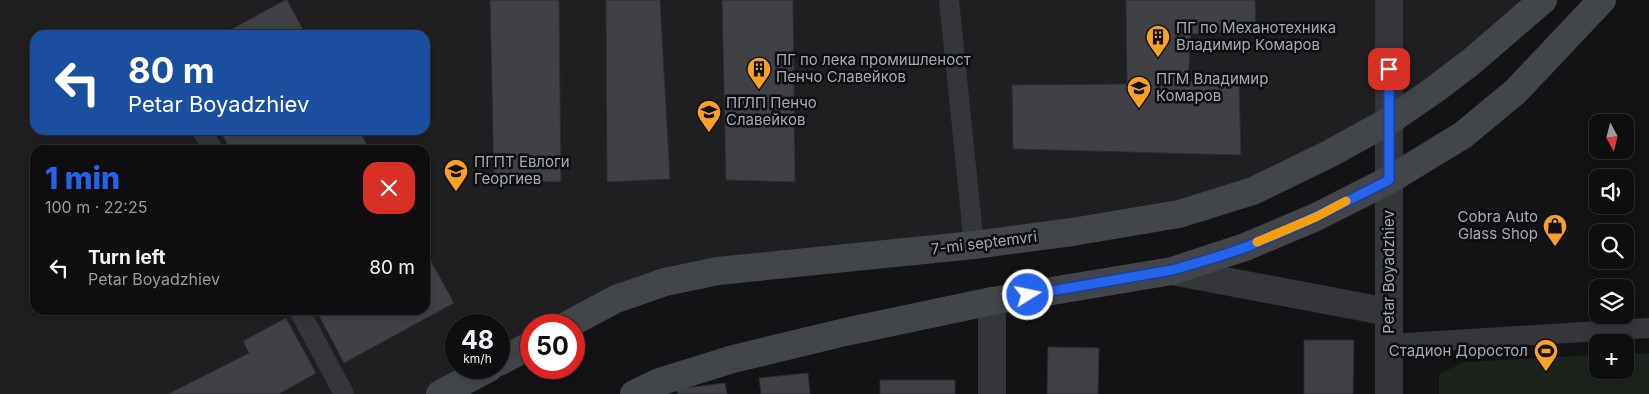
<!DOCTYPE html>
<html lang="en">
<head>
<meta charset="utf-8">
<style>
	body { margin:0; font-family:Inter,sans-serif; background:#171719; color:#f1f3f6; height:100vh; display:flex; flex-direction:column; font-size:19px; white-space:nowrap }
	* { box-sizing:border-box; margin:0 }
	p { font-size:16px; color:#9b9c9f }
	.icon { flex:none; width:28px; height:28px; fill:none; stroke:currentColor; stroke-width:2; stroke-linecap:round; stroke-linejoin:round }
	.map { position:relative; flex:1; overflow:hidden }
	.details { position:absolute; left:30px; top:145px; width:400px; height:170px; display:flex; flex-direction:column; background:#0e0e10; border-radius:15px; box-shadow:0 2px 8px #0003,0 0 0 1px #2e2e30 }
	.details>* { flex:none }
	.hud { position:absolute; left:30px; top:30px; width:400px; height:105px; border-radius:15px; box-shadow:0 2px 8px #0003,0 0 0 1px #2e2e30; background:#1a4fa0; color:#fff; overflow:hidden }
	.needle { width:32px; rotate:173deg }
	.tools { position:absolute; left:1589px; top:114px; display:grid; gap:10px }
	.tools a { display:grid; place-items:center; width:45px; height:45px; border-radius:10px; background:#0e0e10; box-shadow:0 2px 8px #0003,0 0 0 1px #2e2e30; font-size:25px }
	.speed { position:absolute; left:445px; top:314px; display:flex; gap:10px; font-size:25px; font-weight:700; text-align:center }
	.speed>* { display:grid; place-content:center; width:65px; height:65px; border-radius:50%; background:#0e0e10; box-shadow:0 2px 8px #0003,0 0 0 1px #2e2e30; line-height:1 }
	.speed small { font-size:12px; font-weight:400 }
	.speed .limit { border:8px solid #d22; background:#fff; color:#111 }
	.pin { position:absolute; display:grid; place-items:center; width:42px; height:42px; color:#fff; margin:-21px; border-radius:10px; box-shadow:0 2px 8px #0006 }
	.me { position:absolute; width:55px; margin:-28px; rotate:80deg; stroke-linejoin:round; filter:drop-shadow(0 0 4px #0008) }
	.turn { display:flex; align-items:center; gap:18px; height:105px; padding:0 15px; font-size:22px }
	.turn .icon { width:65px; height:65px; stroke-width:2.5 }
	.turn b { display:block; font-size:35px; line-height:42px }
	.round { display:grid; place-items:center; flex:none; width:52px; height:52px; border-radius:15px; background:#171719 }
	.summary { display:flex; align-items:center; justify-content:space-between; height:85px; padding:0 15px }
	h1 { font-size:30px; font-weight:800; line-height:38px; color:#2563eb }
	ul { padding:0; list-style:none }
	li { display:flex; align-items:center; gap:15px; height:75px; padding:0 15px }
	li div { flex:1 }
	li b { display:block; font-size:19px }
	li em { font-style:normal }
	.map>svg:first-child { display:block }
</style>
</head>
<body>
<div class="map">
<svg width="1649" height="394" viewBox="0 0 1649 394">
	<rect width="100%" height="100%" fill="#131315"/>
	<path fill="#1f1f22" fill-rule="evenodd" d="M0,0H1535L1389,121L1253,191L718,271L567,325H531V345L499,362V325H456V368H489L440,394H0ZM35,35H425V130H35ZM35,150H425V310H35Z"/>
	<path fill="#1b231c" d="M1649,353V394H1439V374L1464,362L1597,355L1598,370H1625V354Z"/>
	<g fill="#3f4145" stroke="#2d2d31">
		<path d="M285,0H287L306,35H221Z"/>
		<path d="M490,0H559L561,182L494,181Z"/>
		<path d="M606,0H660L670,179L607,182Z"/>
		<path d="M722,0H793L795,182L726,180Z"/>
		<path d="M1126,0H1255L1256,30L1191,34L1188,81H1239L1241,155L1013,149L1012,85L1127,84Z"/>
		<path d="M220,130H359L370,150H230Z"/>
		<path d="M425,250L454,303L344,363L316,310H425Z"/>
		<path d="M286,318L316,373L279,394H168L249,353L243,341Z"/>
		<path d="M1304,340H1354L1353,394H1304Z"/>
		<path d="M1048,347L1099,348L1098,394H1047Z"/>
		<path d="M808,373L810,394H761L759,378Z"/>
		<rect x="880" y="380" width="75" height="14"/>
		<path d="M725,383L727,394H678L677,389Z"/>
	</g>
	<g fill="none" stroke-linecap="round" stroke-linejoin="round">
		<g stroke="#34363a" stroke-width="20">
			<path d="M949,0L974,245"/>
			<path d="M202,130L213,150"/>
			<path d="M299,310L344,394"/>
			<path d="M1389,344L1649,328"/>
		</g>
		<g stroke="#34363a" stroke-width="28">
			<path d="M1172,271L1389,312"/>
			<path d="M992,394V301"/>
			<path d="M1389,394V0"/>
		</g>
		<g stroke="#42454a" stroke-width="28">
			<path d="M567,325L616,299L665,282L718,271L974,245L1072,232L1179,214L1253,191L1329,154L1389,121L1434,90L1471,62L1543,0"/>
			<path d="M499,362L531,345"/>
			<path d="M440,394L489,368"/>
			<path d="M634,394L659,382L733,359L845,332L992,301L1172,271L1245,247L1316,217L1389,180L1463,135L1516,91L1602,0"/>
		</g>
	</g>
	<g fill="none" stroke-linecap="round" stroke-linejoin="round">
		<defs>
			<path id="route" d="M1028,295L1172,270C1197,263 1222,256 1246,247C1295,228 1342,204 1389,180V69"/>
		</defs>
		<use href="#route" stroke="#184099" stroke-width="12"/>
		<use href="#route" stroke="#2563eb" stroke-width="9"/>
		<path stroke="#f59e0b" stroke-width="9" d="M1257,242L1316,217L1346,201"/>
	</g>
	<defs>
		<symbol id="building-pin" viewBox="-11 -11 22 30"><path d="M0 17L-7.5 6A9.5 9.5 0 1 1 7.5 6Z" fill="#f8a028" stroke="#0e0e10"/><path d="M-4-6H4V6H1V3H-1V6H-4ZM-2.5-4.3h1.7v1.8h-1.7ZM.8-4.3h1.7v1.8H.8ZM-2.5-1h1.7V.8h-1.7ZM.8-1h1.7V.8H.8Z" fill="#111"/></symbol>
		<symbol id="school-pin" viewBox="-11 -11 22 30"><path d="M0 17L-7.5 6A9.5 9.5 0 1 1 7.5 6Z" fill="#f8a028" stroke="#0e0e10"/><path d="M0-5L7-2L0 1L-7-2ZM-4 1L0 2.5L4 1V4Q0 6-4 4Z" fill="#111"/></symbol>
		<symbol id="shop-pin" viewBox="-11 -11 22 30"><path d="M0 17L-7.5 6A9.5 9.5 0 1 1 7.5 6Z" fill="#f8a028" stroke="#0e0e10"/><path d="M-5-2.5h2.3a2.7 3.5 0 0 1 5.4 0H5L5.5 6h-11ZM-1.5-2.5h3a1.5 2.3 0 0 0-3 0Z" fill="#111"/></symbol>
		<symbol id="stadium-pin" viewBox="-11 -11 22 30"><path d="M0 17L-7.5 6A9.5 9.5 0 1 1 7.5 6Z" fill="#f8a028" stroke="#0e0e10"/><path d="M0-5a6.5 5 0 1 0 0 10a6.5 5 0 1 0 0-10ZM-3.5-1.8h7v3.6h-7Z" fill="#111"/></symbol>
	</defs>
	<g fill-rule="evenodd">
		<use href="#building-pin" x="1144" y="23" width="28" height="38"/>
		<use href="#building-pin" x="745" y="55" width="28" height="38"/>
		<use href="#school-pin" x="1125" y="74" width="28" height="38"/>
		<use href="#school-pin" x="695" y="98" width="28" height="38"/>
		<use href="#school-pin" x="442" y="157" width="28" height="38"/>
		<use href="#shop-pin" x="1541" y="212" width="28" height="38"/>
		<use href="#stadium-pin" x="1532" y="337" width="28" height="38"/>
	</g>
	<g text-anchor="middle" stroke-width="5" stroke-linejoin="round" paint-order="stroke">
		<g font-size="15" fill="#a4abb6" stroke="#0e0e10" text-anchor="start">
			<text x="1176" y="33">ПГ по Механотехника<tspan x="1176" dy="17">Владимир Комаров</tspan></text>
			<text x="776" y="65">ПГ по лека промишленост<tspan x="776" dy="17">Пенчо Славейков</tspan></text>
			<text x="1156" y="84">ПГМ Владимир<tspan x="1156" dy="17">Комаров</tspan></text>
			<text x="726" y="108">ПГЛП Пенчо<tspan x="726" dy="17">Славейков</tspan></text>
			<text x="474" y="167">ПГПТ Евлоги<tspan x="474" dy="17">Георгиев</tspan></text>
			<text x="1538" y="222" text-anchor="end">Cobra Auto<tspan x="1538" dy="17">Glass Shop</tspan></text>
			<text x="1528" y="356" text-anchor="end">Стадион Доростол</text>
		</g>
		<g font-size="15" fill="#a4abb6" stroke="#0e0e10">
			<text transform="translate(984 243) rotate(-7)" y="5">7-mi septemvri</text>
			<text transform="translate(1389 272) rotate(-90)" y="5">Petar Boyadzhiev</text>
		</g>
	</g>
</svg>
<div class="tools">
<a><svg class="needle" viewBox="-14 -14 28 28"><path d="M0-13l5 13h-10z" fill="#e53935"/><path d="M0 13l5-13h-10z" fill="#9b9c9f"/></svg></a>
<a><svg class="icon" aria-label="sound" viewBox="0 0 24 24"><path d="M4 9h4l5-4v14l-5-4H4zM17 9q2 3 0 6"/></svg></a>
<a><svg class="icon" aria-label="search" viewBox="0 0 24 24"><circle cx="10" cy="10" r="6"/><path d="M15 15l6 6"/></svg></a>
<a><svg class="icon" aria-label="layers" viewBox="0 0 24 24"><path d="M12 4l9 5-9 5-9-5zM3 14l9 5 9-5"/></svg></a>
<a>+</a>
</div>
<div class="speed"><div>48<small>km/h</small></div><div class="limit">50</div></div>
<div class="pin" style="left:1389px;top:69px;background:#d93025"><svg class="icon" aria-label="arrive" viewBox="0 0 24 24"><path d="M6 21V4h12l-3 4 3 4H6"/></svg></div>
<svg class="me" style="left:1028px;top:295px" viewBox="-20 -20 40 40"><circle r="17" fill="#2563eb" stroke="#fff" stroke-width="3"/><path d="M0-11L8 9 0 5-8 9z" fill="#fff"/></svg>
<div class="hud">
<div class="turn"><svg class="icon" aria-label="left" viewBox="0 0 24 24"><path d="M17 20v-9H6M10 6l-5 5 5 5"/></svg><div><b>80 m</b>Petar Boyadzhiev</div></div>
</div>
<section class="details">
<div class="summary"><div><h1>1 min</h1><p>100 m · 22:25</p></div><a class="round" style="background:#d93025;color:#fff"><svg class="icon" aria-label="close" viewBox="0 0 24 24"><path d="M6 6l12 12M18 6L6 18"/></svg></a></div>
<ul>
<li><svg class="icon" aria-label="left" viewBox="0 0 24 24"><path d="M17 20v-9H6M10 6l-5 5 5 5"/></svg><div><b>Turn left</b><p>Petar Boyadzhiev</p></div><em>80 m</em></li>
</ul>
</section>
</div>
</body>
</html>
